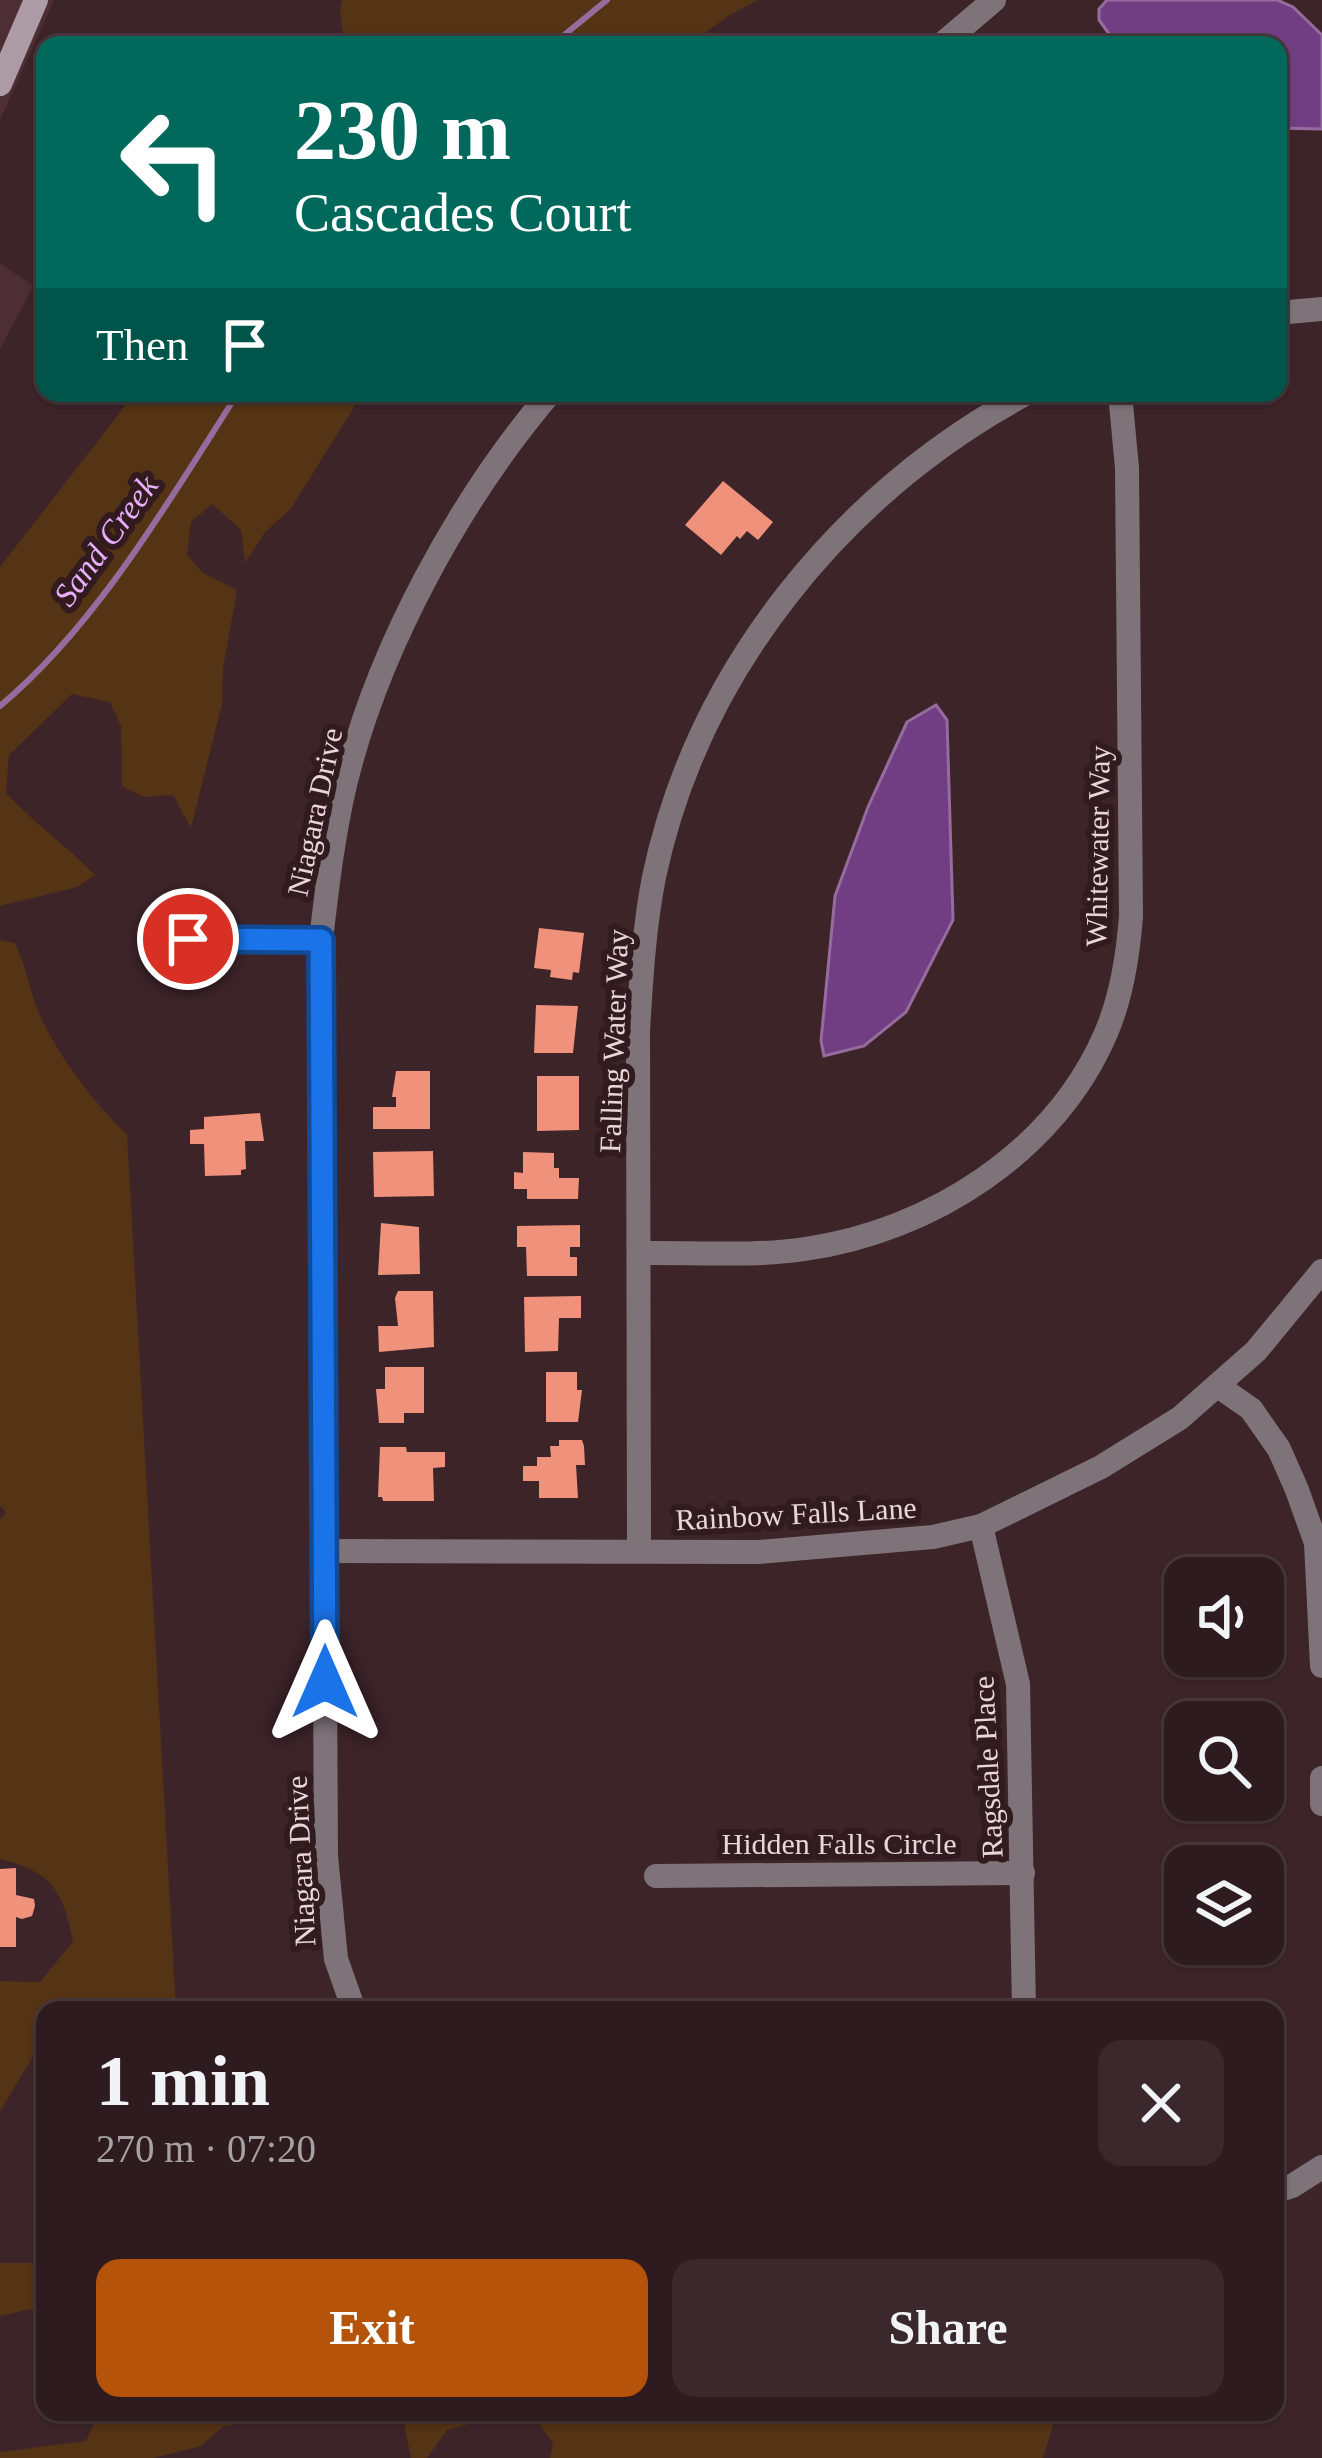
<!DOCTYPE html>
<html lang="en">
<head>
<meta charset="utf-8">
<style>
	body { margin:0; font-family:Georgia,serif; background:#3a282c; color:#f1f3f6; height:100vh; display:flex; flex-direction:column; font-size:45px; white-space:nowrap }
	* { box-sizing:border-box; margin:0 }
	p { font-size:39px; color:#a7a1a4 }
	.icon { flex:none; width:66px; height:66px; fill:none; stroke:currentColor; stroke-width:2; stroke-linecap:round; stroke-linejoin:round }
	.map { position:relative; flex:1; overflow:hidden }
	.panel { position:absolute; left:36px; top:2001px; width:1248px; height:420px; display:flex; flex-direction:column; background:#2e1b1f; border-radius:24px; box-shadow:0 3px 9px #0004,0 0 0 3px #49393d }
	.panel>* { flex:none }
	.top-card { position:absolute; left:36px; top:36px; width:1251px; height:366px; border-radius:24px; box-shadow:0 3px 9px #0004,0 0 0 3px #49393d; background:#00695c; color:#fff; overflow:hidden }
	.controls { position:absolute; left:1164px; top:1557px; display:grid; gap:24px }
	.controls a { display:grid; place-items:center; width:120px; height:120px; border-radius:24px; background:#2e1b1f; box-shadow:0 3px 9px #0004,0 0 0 3px #49393d; font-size:60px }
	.pin { position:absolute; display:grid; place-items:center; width:102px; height:102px; color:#fff; margin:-51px; border:6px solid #fff; border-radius:50%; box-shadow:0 3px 12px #0007 }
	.me { position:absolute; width:132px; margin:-66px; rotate:0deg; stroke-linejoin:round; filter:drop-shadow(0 0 9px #0008) }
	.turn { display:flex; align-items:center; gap:42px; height:252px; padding:0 60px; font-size:54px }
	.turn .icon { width:156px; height:156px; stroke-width:2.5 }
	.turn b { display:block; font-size:84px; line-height:102px }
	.then { display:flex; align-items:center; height:114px; padding:0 60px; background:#0003; gap:24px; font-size:45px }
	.round { display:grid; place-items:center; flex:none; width:126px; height:126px; border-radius:24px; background:#3a282c }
	.overview { display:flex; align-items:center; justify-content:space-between; height:204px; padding:0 60px }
	h1 { font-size:72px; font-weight:700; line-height:90px }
	.primary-button { display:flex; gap:24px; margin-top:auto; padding:24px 60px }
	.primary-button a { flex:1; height:138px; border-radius:24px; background:#b45309; color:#fff; font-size:48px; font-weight:700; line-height:138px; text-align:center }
	.primary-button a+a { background:#3a282c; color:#f1f3f6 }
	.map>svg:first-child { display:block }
</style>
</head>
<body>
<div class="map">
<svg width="1322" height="2458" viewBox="0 0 1322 2458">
	<rect width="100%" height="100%" fill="#3d2429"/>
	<g fill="#4c2e34">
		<path d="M0,0H54L0,120Z"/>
		<path d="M0,263L33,286L0,349Z"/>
	</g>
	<g fill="#553315">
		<path d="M342,0H758L730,15L688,45H343C345,30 337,14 342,0Z"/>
		<path d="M135,393H363L290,510L265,532L245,563L241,530L212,504L191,522L187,555L203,573L237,590L223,668L222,704L191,828L173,795L144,797L122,786L121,726L110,702L72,694L9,755L6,793C34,823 67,846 95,875L77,887L0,906V567Z"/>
		<path d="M0,940L15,943C27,968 31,998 43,1022C61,1059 97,1107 127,1134L176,2010H80L71,2006L67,2010H45V2037L0,2111V1981L40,1982L73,1942C63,1890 52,1872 0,1859V1520L6,1512L0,1506Z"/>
		<path d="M0,2263H45V2299L36,2308L0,2316Z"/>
		<path d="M100,2412H318L224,2426L201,2446L153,2458H0V2452L86,2441Z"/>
		<path d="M363,2412H516L447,2430L427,2458H411L403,2419Z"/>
		<path d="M531,2412H1057L1043,2458H550L553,2443Z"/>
	</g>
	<g fill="#713e83" stroke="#956c9d" stroke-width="3">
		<path d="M1107,0H1277L1293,7L1322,35V129L1278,128V45H1117L1099,20V9Z"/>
		<path d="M936,705L947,720L953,920L906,1012L864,1046L824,1056L821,1041L835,896L868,807L907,722Z"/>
	</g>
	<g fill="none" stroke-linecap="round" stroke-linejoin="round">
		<g stroke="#956c9d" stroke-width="6">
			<path d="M552,45L607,0"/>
			<path d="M0,706C97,625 170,499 238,393"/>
		</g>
	</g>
	<g fill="#f0917b">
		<path d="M723,481L773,522L758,540L747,531L740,539L737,536L721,555L685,525Z"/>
		<path d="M539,928L584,933L579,973L573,972L572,980L550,977L551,970L534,968Z"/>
		<path d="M536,1005L578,1006L573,1053H534Z"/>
		<path d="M396,1071H430V1129H373V1107H396V1097H392Z"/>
		<path d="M537,1076H579V1130L537,1131Z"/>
		<path d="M260,1113L264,1141H245L246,1169L241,1170V1175L205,1176L204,1144H190V1130L204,1129V1117Z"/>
		<path d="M433,1151L434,1196L374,1197L373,1152Z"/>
		<path d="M523,1152L554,1153V1168H559V1178H579L578,1199H527V1189H514V1172L523,1173Z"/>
		<path d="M381,1223L419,1227L420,1274L378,1275Z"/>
		<path d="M580,1225V1247H570V1257H577V1276H527L526,1247H517V1226Z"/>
		<path d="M398,1291H433L434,1347L379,1352L378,1326H398L395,1298Z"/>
		<path d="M581,1296V1318H559L558,1351L525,1352L524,1297Z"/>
		<path d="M385,1367H424V1413H404V1423H379L376,1389H385Z"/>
		<path d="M546,1372H577V1390H582L578,1422H546Z"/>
		<path d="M559,1440H582L584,1446L585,1465H576L578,1498H539V1481H523V1466H537V1457H551L550,1446H559Z"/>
		<path d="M380,1447H406L407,1452H445V1467L433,1468L434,1501H383L382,1497H378Z"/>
		<path d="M16,1868V1895L34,1899L35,1906L32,1916L22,1919L16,1917V1947H0V1869Z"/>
	</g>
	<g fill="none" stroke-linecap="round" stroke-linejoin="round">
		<g stroke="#7e7379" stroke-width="24">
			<path d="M941,45L994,0"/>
			<path d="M1278,313L1322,309"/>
			<path d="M188,939L321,940"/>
			<path d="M640,1253C694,1252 752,1257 805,1249C931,1231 1055,1152 1106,1033C1122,996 1128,956 1131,916L1127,468L1120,393"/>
			<path d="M1218,1386L1251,1409L1279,1449L1297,1490L1316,1543L1322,1666"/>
			<path d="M981,1526L1018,1684L1024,2010"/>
			<path d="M324,1551L759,1552L933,1537L981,1526L1101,1467L1180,1418L1256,1351L1322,1271"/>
			<path d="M639,1551L638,1031C641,980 644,928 654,877C698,669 842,493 1027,393"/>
			<path d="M1322,1778V1804"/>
			<path d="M656,1876L1023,1873"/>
			<path d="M354,2010L336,1959L326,1856L321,940C327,888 333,836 345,785C378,648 460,499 550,393"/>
			<path d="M1275,2192L1292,2186L1322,2167"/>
		</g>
		<path stroke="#ad9ba5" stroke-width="24" d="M0,84L36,0"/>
	</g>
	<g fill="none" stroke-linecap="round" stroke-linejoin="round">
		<defs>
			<path id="route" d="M188,939L321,940L325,1682"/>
		</defs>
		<use href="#route" stroke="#114b97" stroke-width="30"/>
		<use href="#route" stroke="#1a73e8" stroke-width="21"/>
	</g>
	<g text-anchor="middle" stroke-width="12" stroke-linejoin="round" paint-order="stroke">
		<g font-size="30" fill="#e8d7da" stroke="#321b1f">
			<text transform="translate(315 812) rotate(-78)" y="10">Niagara Drive</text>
			<text transform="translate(1098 846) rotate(-89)" y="10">Whitewater Way</text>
			<text transform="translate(614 1041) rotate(-88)" y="10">Falling Water Way</text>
			<text transform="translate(796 1514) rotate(-3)" y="10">Rainbow Falls Lane</text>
			<text transform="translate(988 1767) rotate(-93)" y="10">Ragsdale Place</text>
			<text x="839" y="1854">Hidden Falls Circle</text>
			<text transform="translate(301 1861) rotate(-93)" y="10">Niagara Drive</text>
		</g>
		<g font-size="33" font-style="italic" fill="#e7affc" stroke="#321b1f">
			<text transform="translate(105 540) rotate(-54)" y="12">Sand Creek</text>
		</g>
	</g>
</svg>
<div class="controls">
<a><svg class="icon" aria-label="sound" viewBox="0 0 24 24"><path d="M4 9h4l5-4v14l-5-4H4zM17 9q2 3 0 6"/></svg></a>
<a><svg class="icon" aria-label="search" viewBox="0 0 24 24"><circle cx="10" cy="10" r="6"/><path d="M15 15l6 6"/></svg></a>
<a><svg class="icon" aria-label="layers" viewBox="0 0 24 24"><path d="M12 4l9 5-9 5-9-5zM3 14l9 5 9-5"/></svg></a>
</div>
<div class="pin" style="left:188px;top:939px;background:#d93025"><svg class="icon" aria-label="arrive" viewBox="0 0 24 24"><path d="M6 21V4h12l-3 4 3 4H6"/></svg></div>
<svg class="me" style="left:325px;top:1682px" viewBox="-20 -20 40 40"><path d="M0-17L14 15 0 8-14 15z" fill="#1a73e8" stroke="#fff" stroke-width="4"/></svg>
<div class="top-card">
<div class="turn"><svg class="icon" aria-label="left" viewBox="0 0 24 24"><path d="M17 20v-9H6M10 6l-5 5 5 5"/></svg><div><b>230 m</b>Cascades Court</div></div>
<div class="then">Then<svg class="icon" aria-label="arrive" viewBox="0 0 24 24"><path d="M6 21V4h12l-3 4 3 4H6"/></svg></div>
</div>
<section class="panel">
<div class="overview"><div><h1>1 min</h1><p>270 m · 07:20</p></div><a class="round"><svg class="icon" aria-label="close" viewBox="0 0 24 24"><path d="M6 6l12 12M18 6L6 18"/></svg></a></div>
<div class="primary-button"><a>Exit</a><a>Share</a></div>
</section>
</div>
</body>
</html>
